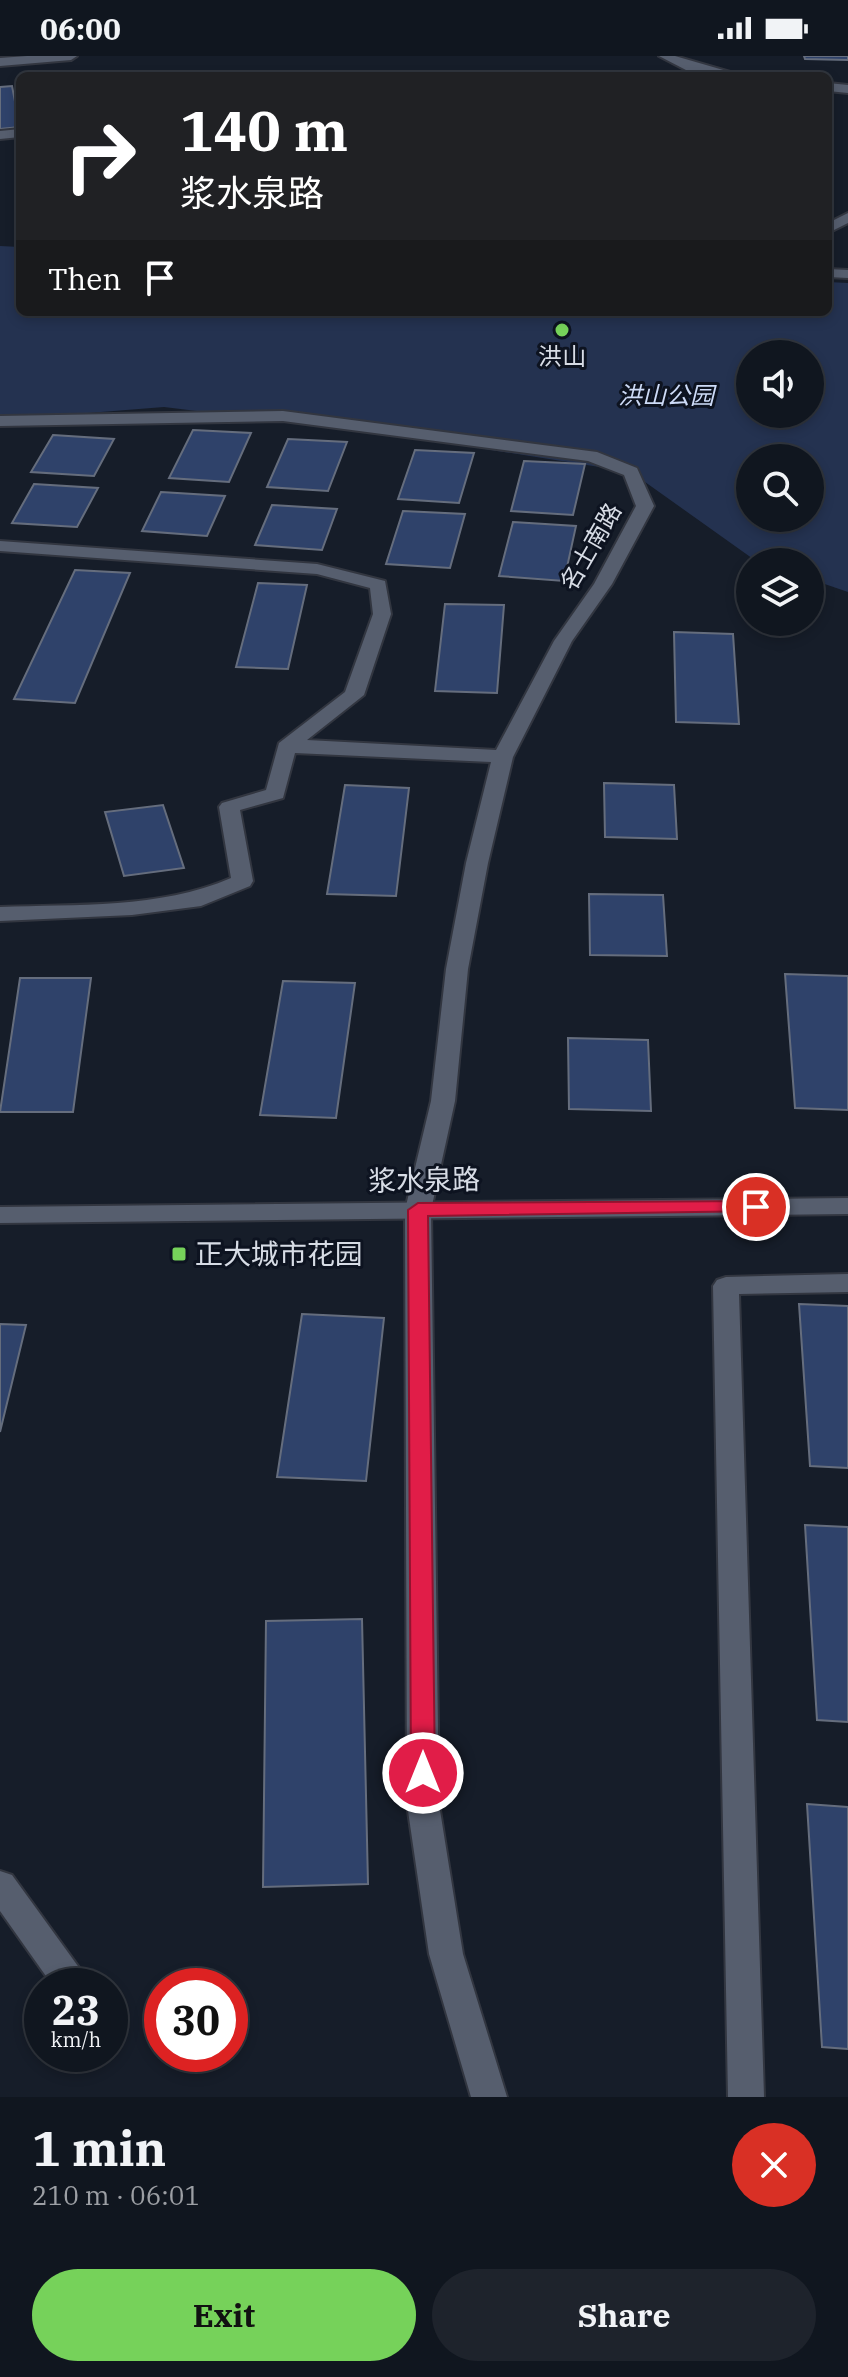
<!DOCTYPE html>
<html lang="en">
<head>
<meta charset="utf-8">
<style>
	body { margin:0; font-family:"IBM Plex Serif","Noto Sans SC",serif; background:#1e232c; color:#f1f3f6; height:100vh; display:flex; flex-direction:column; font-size:30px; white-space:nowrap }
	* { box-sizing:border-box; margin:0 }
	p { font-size:26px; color:#9c9fa4 }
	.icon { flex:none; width:44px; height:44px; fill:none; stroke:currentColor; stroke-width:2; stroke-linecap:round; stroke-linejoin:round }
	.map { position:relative; height:2041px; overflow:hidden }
	.details { display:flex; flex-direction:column; background:#10161f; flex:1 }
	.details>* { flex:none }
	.hud { position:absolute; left:16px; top:16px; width:816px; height:244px; border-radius:12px; box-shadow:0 4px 12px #0003,0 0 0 2px #30353d; background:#202124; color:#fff; overflow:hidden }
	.buttons { position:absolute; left:736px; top:284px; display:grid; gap:16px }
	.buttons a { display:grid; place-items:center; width:88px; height:88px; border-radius:50%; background:#10161f; box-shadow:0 4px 12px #0003,0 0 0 2px #30353d; font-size:40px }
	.speed { position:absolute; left:24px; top:1912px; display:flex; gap:16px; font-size:40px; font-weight:700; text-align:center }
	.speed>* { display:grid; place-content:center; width:104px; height:104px; border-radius:50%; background:#10161f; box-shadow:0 4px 12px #0003,0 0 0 2px #30353d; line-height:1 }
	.speed small { font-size:20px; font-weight:400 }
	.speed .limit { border:12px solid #d22; background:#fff; color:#111 }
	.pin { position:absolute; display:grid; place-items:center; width:68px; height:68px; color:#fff; margin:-34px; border:4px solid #fff; border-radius:50%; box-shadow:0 2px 8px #0007 }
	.me { position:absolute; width:88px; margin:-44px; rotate:0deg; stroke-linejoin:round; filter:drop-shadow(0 0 6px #0008) }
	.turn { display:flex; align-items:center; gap:28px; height:168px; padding:0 32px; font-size:36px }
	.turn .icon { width:104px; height:104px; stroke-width:2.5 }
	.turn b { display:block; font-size:56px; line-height:68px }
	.then { display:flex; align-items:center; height:76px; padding:0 32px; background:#0003; gap:16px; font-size:30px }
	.round { display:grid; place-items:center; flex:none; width:84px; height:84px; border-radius:42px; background:#1e232c }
	.overview { display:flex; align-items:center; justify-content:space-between; height:136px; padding:0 32px }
	h1 { font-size:48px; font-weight:700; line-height:60px }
	.primary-button { display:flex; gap:16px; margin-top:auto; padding:16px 32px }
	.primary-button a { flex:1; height:92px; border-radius:48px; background:#76d25a; color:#111; font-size:32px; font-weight:700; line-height:92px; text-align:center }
	.primary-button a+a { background:#1e232c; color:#f1f3f6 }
	.status { display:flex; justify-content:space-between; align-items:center; height:56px; padding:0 40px; background:#10161f; direction:ltr }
	.status svg { height:22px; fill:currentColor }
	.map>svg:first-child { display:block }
</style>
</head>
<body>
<div class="status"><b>06:00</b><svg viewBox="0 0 49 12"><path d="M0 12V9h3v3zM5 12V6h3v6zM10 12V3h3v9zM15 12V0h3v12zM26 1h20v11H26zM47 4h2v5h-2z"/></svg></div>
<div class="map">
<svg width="848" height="2041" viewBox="0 0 848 2041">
	<rect width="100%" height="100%" fill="#161d29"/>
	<path fill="#243250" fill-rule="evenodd" d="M0,190L20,191V256H828V226L848,227V536L810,523V506L756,505L631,416L409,381L164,351L0,364ZM750,298H810V358H750ZM750,402H810V462H750Z"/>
	<g fill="#2f426a" stroke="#656d7d" stroke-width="2">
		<path d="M804,0H848V4L805,3Z"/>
		<path d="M12,30L20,71L0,73V31Z"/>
		<path d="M193,374L251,377L229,426L169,422Z"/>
		<path d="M53,379L114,383L94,420L31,416Z"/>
		<path d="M288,383L347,386L328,435L267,431Z"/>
		<path d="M415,394L474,397L459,447L398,443Z"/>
		<path d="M524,405L585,408L573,459L511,455Z"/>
		<path d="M34,428L98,432L77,471L12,467Z"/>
		<path d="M161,436L225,440L207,480L142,475Z"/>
		<path d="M272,449L337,453L322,494L255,489Z"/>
		<path d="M403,455L465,458L450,512L386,508Z"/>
		<path d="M513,466L576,470L564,525L499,520Z"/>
		<path d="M75,514L130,517L75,647L14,643Z"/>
		<path d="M258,527L307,529L288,613L236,611Z"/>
		<path d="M445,548L504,549L497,637L435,635Z"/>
		<path d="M674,576L733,578L739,668L676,666Z"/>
		<path d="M604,727L674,729L677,783L605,781Z"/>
		<path d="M345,729L409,732L396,840L327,838Z"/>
		<path d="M163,749L184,812L124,820L105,756Z"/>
		<path d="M589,838L663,839L667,900L590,899Z"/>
		<path d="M785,918L848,920V1054L795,1052Z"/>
		<path d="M20,922H91L73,1056H0Z"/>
		<path d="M283,925L355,927L336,1062L260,1059Z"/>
		<path d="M568,982L648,984L651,1055L569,1053Z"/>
		<path d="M799,1248L848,1250V1412L810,1410Z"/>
		<path d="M302,1258L384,1262L366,1425L277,1421Z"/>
		<path d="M0,1268L26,1269L0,1376Z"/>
		<path d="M805,1469L848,1471V1666L817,1664Z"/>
		<path d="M362,1563L368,1828L263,1831L266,1565Z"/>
		<path d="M807,1748L848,1751V1993L822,1991Z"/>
	</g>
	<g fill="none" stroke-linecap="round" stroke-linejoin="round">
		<defs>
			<g id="street">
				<path d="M20,73V81L0,83V75Z"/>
				<path d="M848,157V167L828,177V167Z"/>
				<path d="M283,355L597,396L637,412L654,450L612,528L572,585L513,701L488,807L468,913L455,1045L431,1154L439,1748L463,1898L507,2041H471L429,1898L407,1748L405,1154L431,1045L446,913L466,807L491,706L295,697L283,742L240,754L253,825L250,830L201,850L132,859L0,865V851C77,848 159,853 231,822L219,751L222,747L266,734L279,687L345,636L373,558L370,532L317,518L0,495V485L317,508L385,525L391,558L364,639L307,684L496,694L554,585L594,528L636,450L624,419L588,405L283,365L0,370V360Z"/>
				<path d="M848,1218V1236L739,1238L764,2041H728L713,1230L717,1224L726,1221Z"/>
				<path d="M0,1815L12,1819L80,1913L85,1923L82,1930H53L0,1855Z"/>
			</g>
			<g id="secondary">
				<path d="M27,0H77L71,4L0,10V2Z"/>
				<path d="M659,0H675L744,20L686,14Z"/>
				<path d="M828,27L848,29V37L828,35Z"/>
				<path d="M828,213L848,214V222L828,221Z"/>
				<path d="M848,1142V1158L0,1167V1151Z"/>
			</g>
		</defs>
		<use href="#street" stroke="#323640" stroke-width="4"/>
		<use href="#secondary" stroke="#323640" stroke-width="4"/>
		<use href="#street" fill="#565e6e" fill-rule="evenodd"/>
		<use href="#secondary" fill="#565e6e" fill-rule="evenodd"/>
	</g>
	<path fill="#e11d48" stroke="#92132f" stroke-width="2" d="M756,1145L763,1147L765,1151L763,1155L428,1160L435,1717L431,1724L423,1727L414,1724L411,1717L408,1154L418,1147Z"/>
	<g fill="#76d25a" stroke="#0d1320" stroke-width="3">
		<circle cx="562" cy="274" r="8"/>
		<rect x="171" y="1190" width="16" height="16" rx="4"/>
	</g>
	<g text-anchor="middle" stroke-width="6" stroke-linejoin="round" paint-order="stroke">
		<g font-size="24" fill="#d7dce5" stroke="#0d1320">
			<text x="562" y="309">洪山</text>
		</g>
		<g font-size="24" font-style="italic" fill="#cddbf7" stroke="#0d1320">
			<text x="666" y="348">洪山公园</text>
		</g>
		<g font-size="24" fill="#d7dce5" stroke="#0d1320">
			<text transform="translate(591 491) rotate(-60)" y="8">名士南路</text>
		</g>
		<g font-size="28" fill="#d7dce5" stroke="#0d1320">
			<text transform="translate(424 1124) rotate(-1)" y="10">浆水泉路</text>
		</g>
		<g font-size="28" fill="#d7dce5" stroke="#0d1320" text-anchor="start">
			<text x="195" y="1208">正大城市花园</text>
		</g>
	</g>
</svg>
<div class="buttons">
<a><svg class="icon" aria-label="sound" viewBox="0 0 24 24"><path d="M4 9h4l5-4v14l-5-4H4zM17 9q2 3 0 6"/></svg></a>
<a><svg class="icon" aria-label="search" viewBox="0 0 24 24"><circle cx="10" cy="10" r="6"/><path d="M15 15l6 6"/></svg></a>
<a><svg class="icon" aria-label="layers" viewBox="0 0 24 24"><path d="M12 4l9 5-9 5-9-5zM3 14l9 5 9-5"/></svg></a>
</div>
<div class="speed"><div>23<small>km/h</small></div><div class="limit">30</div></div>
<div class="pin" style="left:756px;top:1151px;background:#d93025"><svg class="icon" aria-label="arrive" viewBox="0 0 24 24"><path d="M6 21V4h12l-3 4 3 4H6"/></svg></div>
<svg class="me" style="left:423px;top:1717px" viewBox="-20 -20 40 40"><circle r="17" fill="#e11d48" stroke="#fff" stroke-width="3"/><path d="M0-11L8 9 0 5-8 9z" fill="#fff"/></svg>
<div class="hud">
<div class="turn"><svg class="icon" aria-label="right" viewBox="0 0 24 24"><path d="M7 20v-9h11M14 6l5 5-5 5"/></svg><div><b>140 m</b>浆水泉路</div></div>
<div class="then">Then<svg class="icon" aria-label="arrive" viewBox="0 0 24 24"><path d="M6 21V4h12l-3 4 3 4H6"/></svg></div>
</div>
</div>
<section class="details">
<div class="overview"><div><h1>1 min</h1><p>210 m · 06:01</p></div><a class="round" style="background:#d93025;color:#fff"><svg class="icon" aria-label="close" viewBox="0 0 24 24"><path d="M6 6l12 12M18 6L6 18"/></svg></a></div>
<div class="primary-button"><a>Exit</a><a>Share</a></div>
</section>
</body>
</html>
